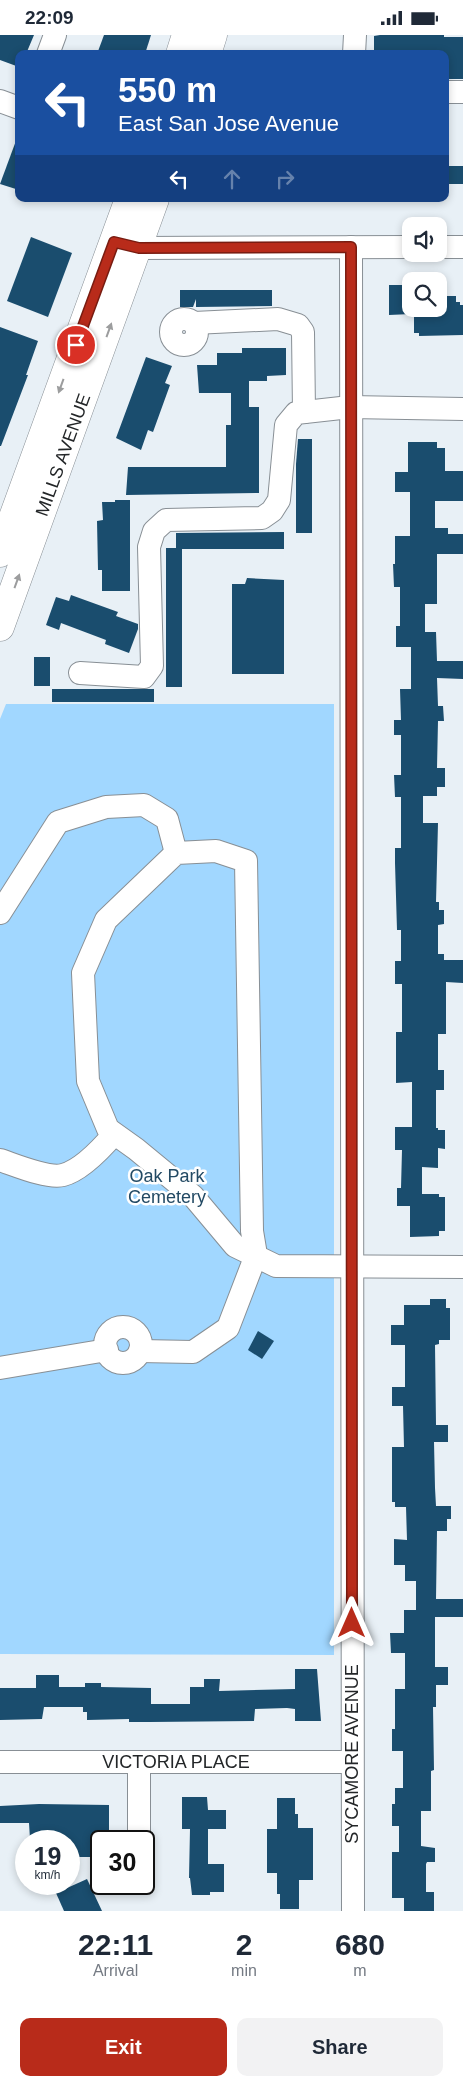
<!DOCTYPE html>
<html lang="en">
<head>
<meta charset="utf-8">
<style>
	body { margin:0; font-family:Helvetica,sans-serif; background:#f2f2f3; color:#1f2937; height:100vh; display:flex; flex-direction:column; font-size:19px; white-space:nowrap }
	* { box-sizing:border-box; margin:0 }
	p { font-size:16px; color:#747a83 }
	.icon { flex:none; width:28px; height:28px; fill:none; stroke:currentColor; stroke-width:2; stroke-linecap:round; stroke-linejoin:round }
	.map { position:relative; height:1876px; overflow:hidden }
	.panel { display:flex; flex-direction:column; background:#fff; flex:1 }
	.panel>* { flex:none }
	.guide { position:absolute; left:15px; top:15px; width:434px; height:152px; border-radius:10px; box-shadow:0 2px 8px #0003; background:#1a4fa0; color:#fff; overflow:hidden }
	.buttons { position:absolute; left:402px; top:182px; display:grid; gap:10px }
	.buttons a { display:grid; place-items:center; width:45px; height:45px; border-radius:10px; background:#fff; box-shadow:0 2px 8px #0003; font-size:25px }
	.speed { position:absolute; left:15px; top:1795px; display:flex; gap:10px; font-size:25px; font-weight:700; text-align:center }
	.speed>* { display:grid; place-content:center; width:65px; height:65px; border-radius:50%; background:#fff; box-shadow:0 2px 8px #0003; line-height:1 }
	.speed small { font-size:12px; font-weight:400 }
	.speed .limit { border:2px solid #111; border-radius:8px; background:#fff; color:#111 }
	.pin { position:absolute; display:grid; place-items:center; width:42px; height:42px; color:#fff; margin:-21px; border:2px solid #fff; border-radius:50%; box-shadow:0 1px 5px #0007 }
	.me { position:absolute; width:55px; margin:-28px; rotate:0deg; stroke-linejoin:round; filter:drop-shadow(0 0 4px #0008) }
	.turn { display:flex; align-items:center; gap:18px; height:105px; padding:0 20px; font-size:22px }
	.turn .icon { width:65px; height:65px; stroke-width:2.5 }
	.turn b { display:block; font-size:35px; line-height:42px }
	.lanes { display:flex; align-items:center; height:48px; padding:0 20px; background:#0003; justify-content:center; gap:25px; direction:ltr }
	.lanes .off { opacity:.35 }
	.eta { display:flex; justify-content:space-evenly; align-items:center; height:85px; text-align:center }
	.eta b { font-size:30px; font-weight:800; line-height:35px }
	.button { display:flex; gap:10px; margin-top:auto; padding:10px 20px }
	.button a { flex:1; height:58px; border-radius:10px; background:#b82b1a; color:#fff; font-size:20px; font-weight:800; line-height:58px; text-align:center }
	.button a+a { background:#f2f2f3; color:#1f2937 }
	.status { display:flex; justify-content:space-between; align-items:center; height:35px; padding:0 25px; background:#fff; direction:ltr }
	.status svg { height:14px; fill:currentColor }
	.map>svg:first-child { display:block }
</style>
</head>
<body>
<div class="status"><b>22:09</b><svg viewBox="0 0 49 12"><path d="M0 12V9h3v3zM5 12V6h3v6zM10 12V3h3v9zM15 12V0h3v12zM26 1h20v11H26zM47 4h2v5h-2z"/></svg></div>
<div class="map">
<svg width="463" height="1876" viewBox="0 0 463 1876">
	<rect width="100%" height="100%" fill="#e8f0f6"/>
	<path fill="#a1d7ff" d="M6,669H334V1620L0,1619V684Z"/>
	<g fill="#1a4d6e">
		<path d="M0,0H34L26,19H19V32L0,25Z"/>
		<path d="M104,0H151L145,19H97Z"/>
		<path d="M380,0H444V2H463V44H445V19H374V1Z"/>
		<path d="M17,103H19V155L0,149Z"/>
		<rect x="446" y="131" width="17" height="18"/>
		<path d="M31,202L72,218L48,282L7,266Z"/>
		<path d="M389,250H411V279L389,280Z"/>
		<path d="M180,255H272V271L196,272V264L193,272H180Z"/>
		<path d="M441,261H456V267H460V270H463V300L419,301V298H414V274H441Z"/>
		<path d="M0,292L38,306L26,340H28L1,411H0Z"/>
		<path d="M242,313H286V340L267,341V346H249V372H259V458L126,460L128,432H226V390H231V358H199L197,330H217V318H242Z"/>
		<path d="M146,322L172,331L165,348L170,350L153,397L148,395L141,415L116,403Z"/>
		<path d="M298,404H312V498H296V429Z"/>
		<path d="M408,407H437V413H445V436H463V466H435V493H448V499H463V519H437V569H425V597H436L437,626H463V644L437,643L438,671H443L444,686H438L437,733H445V752H437V761H423V788H438L436,867H439V875H444V889L438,890V919H444V925H463V948L446,947V999H438V1035H444V1055H436V1093H438V1095H445V1114L438,1113V1133L422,1132V1159H439V1162H445V1196H439V1201L410,1202V1171H397V1153H401L402,1115H395V1092H412V1047L396,1048V997H402V949H395V926H401V895H397L395,828V813H401V762H395L394,740H401V700H394V685H401L400,654H411V612H396V591H400V552H394L393,529H395V501H410V457H395V437H408Z"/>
		<path d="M115,465H130V556H102V535H98L97,486L103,485L102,467H115Z"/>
		<path d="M284,497V514H182V652H166V513H176V498Z"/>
		<path d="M247,543L284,545V639H232V549H245Z"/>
		<path d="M71,560L118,577L116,581L138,589V594L129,618L105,609L106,605L61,588L59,595L46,590L56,562L69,566Z"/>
		<rect x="34" y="622" width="16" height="29"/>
		<rect x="52" y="654" width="102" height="13"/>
		<path d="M430,1264H446V1273H450V1305H439V1309L435,1310L436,1390H448V1407H434L435,1453L436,1471H451V1484H447V1496H437L436,1564H463V1582H435V1632H448V1650H436V1672H433L434,1735L431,1736V1776H421V1811L435,1813V1827H427L426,1829V1857H434V1876H404V1863H392V1817H399V1791H392V1769H395V1753H403V1716H392V1694H395V1654H405V1618H391L390,1598H404V1575H416V1546H405V1530H394V1504L407,1505L406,1472H395V1467H392V1412H404L403,1371H392V1352H405V1310H391V1290H404V1270H430Z"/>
		<path d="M258,1296L274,1306L262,1324L248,1315Z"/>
		<path d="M295,1634H317L321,1686H295V1674L287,1673L255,1674L254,1686L150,1687H129V1684L87,1685V1677H83V1672H44L42,1684L0,1685V1653H36V1640H59V1652H85V1648H101V1652L151,1653V1669H190V1652H204V1644H220L219,1656L295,1654Z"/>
		<path d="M182,1762H207L208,1775H226V1794H208V1829H224V1857H210V1860H192L190,1843H189L190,1794H182Z"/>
		<path d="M277,1763H295V1779H298V1793H313V1845H299V1874H280V1859H277V1838H267V1794H277Z"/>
		<path d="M39,1769L109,1770V1806H101V1822H69V1805L30,1804L29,1788H0V1771Z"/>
		<path d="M87,1844L102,1876H64L56,1858Z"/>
	</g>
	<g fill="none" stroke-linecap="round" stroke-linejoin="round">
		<defs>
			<g id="minor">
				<path d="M48,19L55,0"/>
				<path d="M354,19L355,0"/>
				<path d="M445,57H463"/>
				<path d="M0,66L19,73"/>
				<path d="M123,209L139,213L411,212"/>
				<path d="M351,212L353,1876"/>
				<path d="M439,212H463"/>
				<circle cx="184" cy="297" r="13"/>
				<path d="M194,288L278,284L298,290L303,297L304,377"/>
				<path d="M80,638L144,642L152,631L149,512L154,496L166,485L262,483L272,476L279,465L286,390L296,378L350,372L463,374"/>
				<path d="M0,878L58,787L106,772L144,770L167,784L176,818"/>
				<path d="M0,1125C15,1130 48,1144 63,1140C82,1135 102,1113 114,1099"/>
				<circle cx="123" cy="1310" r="18"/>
				<path d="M140,1316L193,1317L228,1293L256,1220L252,1196L246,826L216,816L176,818L106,885L83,938L88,1046L108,1094L136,1114L193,1161L235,1211L276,1231L463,1232"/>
				<path d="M0,1333L107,1315"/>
				<path d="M0,1727H352"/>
				<path d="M139,1806V1727"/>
			</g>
			<g id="major">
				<path d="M180,19L186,0"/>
				<path d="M207,19L213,0"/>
				<path d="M0,518L129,164"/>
				<path d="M0,592L155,164"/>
			</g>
		</defs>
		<use href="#minor" stroke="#888f95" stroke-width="24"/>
		<use href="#major" stroke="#888f95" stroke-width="29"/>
		<use href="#minor" stroke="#fff" stroke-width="22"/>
		<use href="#major" stroke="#fff" stroke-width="28"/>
	</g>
	<defs><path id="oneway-solid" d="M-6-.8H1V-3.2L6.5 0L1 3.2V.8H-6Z" transform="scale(1.25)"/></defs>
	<g fill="#9c9d9e">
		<use href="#oneway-solid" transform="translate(109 295) rotate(-70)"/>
		<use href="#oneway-solid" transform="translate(61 351) rotate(110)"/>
		<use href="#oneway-solid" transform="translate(17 546) rotate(-70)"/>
	</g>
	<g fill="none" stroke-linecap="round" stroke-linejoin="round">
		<defs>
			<path id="route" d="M76,310L114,207L139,213L351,212L352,1588"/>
		</defs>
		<use href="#route" stroke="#781c11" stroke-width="12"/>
		<use href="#route" stroke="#b82b1a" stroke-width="9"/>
	</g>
	<g text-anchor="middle" stroke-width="5" stroke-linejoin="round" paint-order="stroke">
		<g font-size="18" fill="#232628" stroke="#fff">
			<text transform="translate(63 420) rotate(-70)" y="6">MILLS AVENUE</text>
			<text transform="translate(352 1719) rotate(-90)" y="6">SYCAMORE AVENUE</text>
			<text x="176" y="1733">VICTORIA PLACE</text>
		</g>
		<g font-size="18" fill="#234a64" stroke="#fff">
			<text x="167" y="1147">Oak Park<tspan x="167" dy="21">Cemetery</tspan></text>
		</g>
	</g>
</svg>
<div class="buttons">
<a><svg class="icon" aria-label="sound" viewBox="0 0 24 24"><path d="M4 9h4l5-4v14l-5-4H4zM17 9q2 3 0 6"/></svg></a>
<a><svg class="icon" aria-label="search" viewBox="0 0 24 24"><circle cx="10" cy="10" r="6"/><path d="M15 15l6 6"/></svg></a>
</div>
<div class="speed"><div>19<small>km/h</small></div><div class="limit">30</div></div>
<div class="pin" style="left:76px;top:310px;background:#d93025"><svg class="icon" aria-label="arrive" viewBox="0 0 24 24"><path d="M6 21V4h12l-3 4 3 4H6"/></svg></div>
<svg class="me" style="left:352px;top:1588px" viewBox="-20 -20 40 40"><path d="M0-17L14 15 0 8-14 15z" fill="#b82b1a" stroke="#fff" stroke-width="4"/></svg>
<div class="guide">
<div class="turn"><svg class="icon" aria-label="left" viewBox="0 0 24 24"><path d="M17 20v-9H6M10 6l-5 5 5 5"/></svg><div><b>550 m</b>East San Jose Avenue</div></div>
<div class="lanes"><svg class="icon" aria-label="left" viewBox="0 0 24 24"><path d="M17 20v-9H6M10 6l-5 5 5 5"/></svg><svg class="icon off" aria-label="ahead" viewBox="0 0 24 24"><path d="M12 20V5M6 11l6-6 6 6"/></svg><svg class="icon off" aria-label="right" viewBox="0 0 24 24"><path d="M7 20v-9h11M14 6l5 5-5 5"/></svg></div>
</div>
</div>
<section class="panel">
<div class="eta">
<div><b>22:11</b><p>Arrival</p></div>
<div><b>2</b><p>min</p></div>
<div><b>680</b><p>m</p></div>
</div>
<div class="button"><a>Exit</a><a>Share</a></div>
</section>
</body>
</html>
